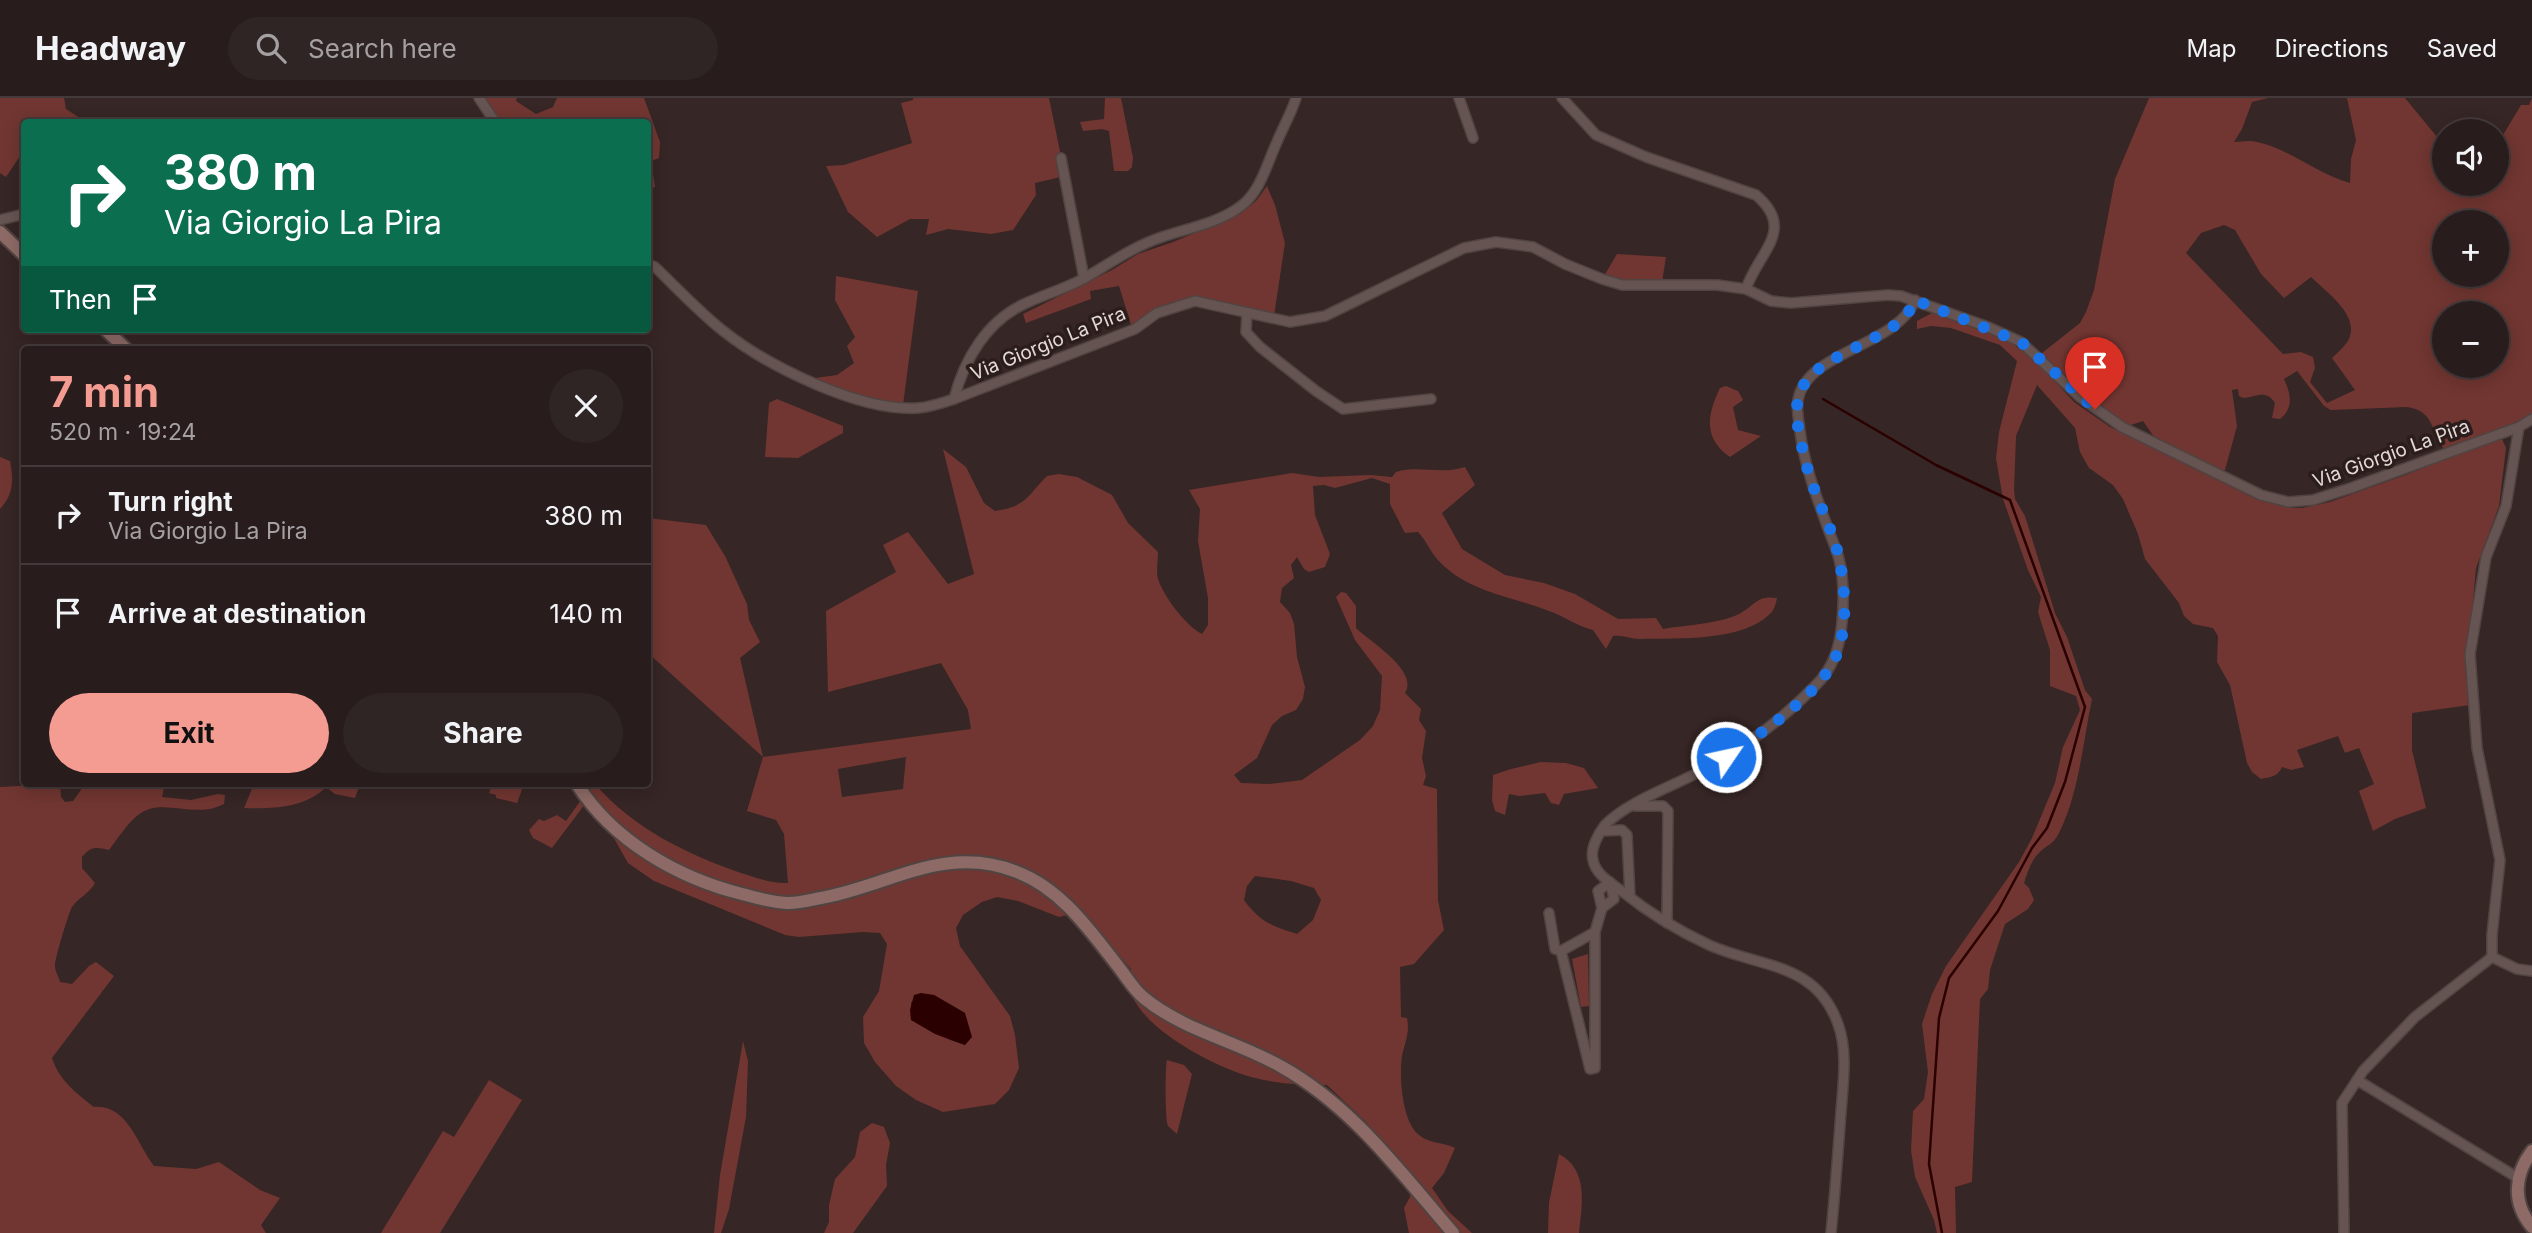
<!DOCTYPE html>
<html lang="en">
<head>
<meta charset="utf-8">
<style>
	body { margin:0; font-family:Inter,sans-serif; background:#302525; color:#f1f3f6; height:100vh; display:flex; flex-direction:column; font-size:26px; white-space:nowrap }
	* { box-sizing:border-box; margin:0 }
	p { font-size:23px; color:#a5a1a3 }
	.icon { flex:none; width:38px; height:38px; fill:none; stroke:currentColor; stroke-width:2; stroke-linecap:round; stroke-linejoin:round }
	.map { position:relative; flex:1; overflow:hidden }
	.side { position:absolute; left:21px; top:248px; width:630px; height:441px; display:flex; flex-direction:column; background:#281c1c; border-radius:7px; box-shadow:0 4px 18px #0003,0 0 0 2px #443a3b }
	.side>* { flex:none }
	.banner { position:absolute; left:21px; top:21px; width:630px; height:214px; border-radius:7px; box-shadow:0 4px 18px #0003,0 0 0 2px #443a3b; background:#0b6e4f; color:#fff; overflow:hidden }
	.controls { position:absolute; left:2432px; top:21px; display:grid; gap:14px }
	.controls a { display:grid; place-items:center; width:77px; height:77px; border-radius:50%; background:#281c1c; box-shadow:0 4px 18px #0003,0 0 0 2px #443a3b; font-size:35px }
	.pin { position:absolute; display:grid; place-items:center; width:60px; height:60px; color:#fff; margin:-72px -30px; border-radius:50% 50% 50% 0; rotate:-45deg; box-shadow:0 0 7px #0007 }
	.pin .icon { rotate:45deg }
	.me { position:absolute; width:77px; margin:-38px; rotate:56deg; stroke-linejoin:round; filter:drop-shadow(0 0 5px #0008) }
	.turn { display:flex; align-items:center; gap:24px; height:147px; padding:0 28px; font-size:32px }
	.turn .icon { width:91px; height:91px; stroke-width:2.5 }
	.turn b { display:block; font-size:49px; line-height:60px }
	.then { display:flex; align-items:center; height:66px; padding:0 28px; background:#0003; gap:14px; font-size:26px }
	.round { display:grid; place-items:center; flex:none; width:74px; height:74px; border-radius:37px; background:#302525 }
	.headline { display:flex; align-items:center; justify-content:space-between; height:119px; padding:0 28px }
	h1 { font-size:42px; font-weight:700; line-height:52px; color:#f59c92 }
	.action { display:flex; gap:14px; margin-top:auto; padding:14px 28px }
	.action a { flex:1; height:80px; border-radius:42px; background:#f59c92; color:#111; font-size:28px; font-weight:700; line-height:80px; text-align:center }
	.action a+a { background:#302525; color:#f1f3f6 }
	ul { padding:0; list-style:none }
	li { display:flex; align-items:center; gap:21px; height:98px; padding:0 28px; border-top:2px solid #443a3b }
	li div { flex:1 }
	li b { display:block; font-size:26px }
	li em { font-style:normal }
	header { display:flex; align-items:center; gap:42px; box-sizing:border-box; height:98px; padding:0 35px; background:#281c1c; border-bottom:2px solid #443a3b }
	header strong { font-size:33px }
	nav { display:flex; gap:38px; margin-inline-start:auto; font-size:24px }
	.search { width:490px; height:63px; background:#302525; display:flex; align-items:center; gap:18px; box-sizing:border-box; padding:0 24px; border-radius:38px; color:#a5a1a3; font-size:26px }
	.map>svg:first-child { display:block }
</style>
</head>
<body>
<header>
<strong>Headway</strong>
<div class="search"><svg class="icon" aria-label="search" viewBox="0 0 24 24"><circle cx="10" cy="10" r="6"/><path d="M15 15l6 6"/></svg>Search here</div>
<nav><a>Map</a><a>Directions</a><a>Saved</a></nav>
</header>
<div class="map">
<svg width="2532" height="1135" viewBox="0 0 2532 1135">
	<rect width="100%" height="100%" fill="#362625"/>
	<g fill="#713631" fill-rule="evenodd">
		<path d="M0,0H64L66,11L86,24H24V52L6,79L0,75Z"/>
		<path d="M485,0H517L516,3L536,16L553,9L557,0H644L660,44L659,60L651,63L655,89L648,91V24H501Z"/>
		<path d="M913,0H1049L1065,78L1035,85L1036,97L1013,132L991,136L948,131L926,137L929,121H910L877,139L848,114L826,68L844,67L912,45L901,5L913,2Z"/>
		<path d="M1105,0H1121L1133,60L1132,69L1128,73H1114L1109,33L1102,31L1083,33L1080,24L1104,21Z"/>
		<path d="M2149,0H2268L2252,4L2242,31L2234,44C2241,44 2250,42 2257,44C2290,51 2317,76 2350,85L2351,61L2356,42L2347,0H2405L2442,45C2438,55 2437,61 2440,71L2445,74V86H2497V47L2521,7H2529L2532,0V316L2512,326L2444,351C2430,333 2435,313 2407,309L2331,312L2324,308L2297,273L2284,281C2291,296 2294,310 2280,321L2272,320L2275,305C2266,291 2257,299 2243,300L2239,298L2238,291L2232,292L2237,328L2225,372L2221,373L2157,343L2143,323L2128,328C2095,308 2068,284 2042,255L2080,225L2086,214L2094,192L2115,81ZM2445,124H2497V177H2445ZM2224,127L2235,132L2261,176L2284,200L2311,179C2326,194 2357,215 2350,238C2348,246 2338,254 2332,260L2355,292L2327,305L2310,284L2315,270L2313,259L2301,254L2283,256L2186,155L2201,135ZM2445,215H2497V268H2445Z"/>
		<path d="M1267,88L1275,107L1285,145L1274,218L1196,200L1132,230L1119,188L1090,193L1091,201L1026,225L1023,216L1112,172L1138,156L1173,144L1240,116L1256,103Z"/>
		<path d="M1617,156L1666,159L1662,184L1622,183L1604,178Z"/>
		<path d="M836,178L918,193L903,307C872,305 843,293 815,280L837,277L854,265L847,248L855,239L835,202Z"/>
		<path d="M1932,215L2007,242L2036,263L2074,304L2110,329L2256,401L2289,410H2302L2330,404L2408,376L2496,340L2502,341L2506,350L2499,408L2476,470L2468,556L2470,607L2412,615V652L2426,710L2395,721L2373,733L2359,693L2374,686L2359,650L2345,655L2338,638L2297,652L2304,669L2291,672L2282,669C2278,679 2270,679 2261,681L2252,674L2247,665L2230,587L2217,564L2218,538L2213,530L2193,526L2184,518L2179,505L2145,461L2138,436L2123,401L2113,387L2089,370L2080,354L2075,330L2037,287L2016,338L2014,392L2015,401L2025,418L2055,515L2067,539L2085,592L2092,601C2083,644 2079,694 2060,733C2053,748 2047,746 2038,756C2031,763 2027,776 2024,785L2029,790L2034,802L2028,811L2005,826L1990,872L1988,891L1980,901L1972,1084L1955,1089L1956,1135H1937L1934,1122L1915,1079L1911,1052L1913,1013L1924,1001L1928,974L1922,926L1932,896L1946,868L2019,764L2032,740L2055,685L2063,649L2080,612L2076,598L2050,588V552L2038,514L2041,499L2028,472L2003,401L1996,360L1999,334L2017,263L2000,247L1951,230L1931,228L1917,231V223Z"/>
		<path d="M1726,288L1738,293L1743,302L1733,309L1738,332L1761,338L1730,359C1703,340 1707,317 1720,290Z"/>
		<path d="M777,301L843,328V335L798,360L765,359L769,305Z"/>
		<path d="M943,351L966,369L984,405L995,413C1027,408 1026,399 1047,378L1059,376L1077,379L1112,397L1128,425L1158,454C1158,462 1156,474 1158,481C1164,499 1186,528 1202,536L1208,527V500L1198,443L1200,411L1189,392L1292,375L1319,379L1371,377L1392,379L1396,374C1419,367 1442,377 1465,369L1475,387L1442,415L1462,451L1505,477L1544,485L1575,496L1618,521L1656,520L1663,531C1685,527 1719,526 1739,516C1756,507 1756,497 1777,500C1776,505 1774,512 1771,515C1743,544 1677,540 1640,541C1631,541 1623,537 1613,538L1606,551L1593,532C1574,527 1566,519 1549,513C1511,498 1466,494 1437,461C1430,453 1426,442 1418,434L1405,435L1390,406V386L1372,380L1335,390L1324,387L1313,388L1315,417L1330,456L1325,469L1309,474L1304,471L1297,459L1291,467L1294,480L1282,490L1280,504L1290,515L1294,526L1297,559L1305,589L1303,601L1296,612L1282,618L1272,627L1257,660L1234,677L1241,685L1269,686L1302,682L1360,642L1373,628L1380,612L1382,578L1355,542L1336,499L1341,494L1346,495L1356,508V530C1370,544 1419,572 1405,595L1421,611L1419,622L1426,633L1422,660L1426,678L1423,687L1437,691L1438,802L1444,832L1414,866L1400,869L1401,919L1407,920C1410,934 1405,944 1402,958C1399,979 1402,1024 1419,1037C1430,1046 1443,1044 1455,1050L1444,1075L1432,1090L1448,1113L1472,1135H1409L1404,1110L1410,1099L1412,1076L1365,1023L1327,987C1301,987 1276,986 1251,979C1215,969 1148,934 1132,898C1129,891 1131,879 1131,871L1079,814L1059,819L1018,803L997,799L982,804L963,817L956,830L960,848L1010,918L1015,937L1019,970L1009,992L995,1006L943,1014L916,1002L896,988L875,964L864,945L863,919L879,893L887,846L880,835L863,834L799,839L785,837L654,783L628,765L583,686H595C633,730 686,756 741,775C757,780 772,786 788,785L784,736L776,722L747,713L763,659L648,555V420L706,427L725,458L747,506L749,522L760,544L740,560L763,659L971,631L968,612L941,565L828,594L826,513L896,474L883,447L908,434L948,486L974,476ZM906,659L903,691L842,699L838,671ZM1255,778L1291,783L1314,790L1321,802L1313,822L1297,836C1272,828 1260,824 1244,802L1247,788ZM934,897L965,915V947L950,942L911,922V904Z"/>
		<path d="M0,359L10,363C14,383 13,397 0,411Z"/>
		<path d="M1541,664L1566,665L1584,670L1598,690L1564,696L1559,707L1551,705L1545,695L1519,698L1509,696L1505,717L1495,713L1492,702L1493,677L1511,671Z"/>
		<path d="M60,686L61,699L65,704L73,703L85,686H165L162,699L191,702L218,696L225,697L224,706C194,722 162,698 138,717C127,726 118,740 109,752C96,749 91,748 82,759V770L95,785C89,796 79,799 72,809C69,814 54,863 55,868C55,873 59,879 60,884L72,886L89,868L96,864L114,878L52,960C59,982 76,995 94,1009C127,1006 137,1046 154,1068L196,1071L219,1064L260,1092L280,1100L261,1127L266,1135H0V689Z"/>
		<path d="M254,686H360L355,700L335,696L326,689C306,710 272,711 244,710Z"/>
		<path d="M492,686H524L517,705L496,700V697L489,695Z"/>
		<path d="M581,702L585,706L552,750L533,740L529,732L539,721L544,723L557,717L566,723Z"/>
		<path d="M1588,856L1589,908L1581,909L1572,861Z"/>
		<path d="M743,943L748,963L746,1019L729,1111L721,1135H714L720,1077Z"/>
		<path d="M1167,962L1184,967L1192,976L1177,1036C1176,1035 1169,1029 1168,1028C1165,1023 1165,968 1167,962Z"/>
		<path d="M489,982L522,1002L440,1135H381L443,1033L454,1039Z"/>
		<path d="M872,1025L884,1029L890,1045L886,1067L887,1088L853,1135H824L829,1124V1107L835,1081L855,1059L860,1034Z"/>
		<path d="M1559,1056C1589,1072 1582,1107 1579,1135H1548L1549,1105Z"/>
	</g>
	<path fill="#2a0000" d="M921,895L934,897L965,915L972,939L965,947L935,936L911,922L910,912L914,897Z"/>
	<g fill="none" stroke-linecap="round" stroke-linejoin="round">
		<path stroke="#2a0000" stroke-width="2.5" d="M1823,301L1936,367L2010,402L2085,609L2065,684L2047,730L2032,750L1998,813L1949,880L1939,920L1929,1066L1942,1135"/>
		<defs>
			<g id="street">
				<path d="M479,0L495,24"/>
				<path d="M1459,0L1473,40"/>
				<path d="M1562,0L1596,37L1646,59L1756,97C1797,132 1758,154 1746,191"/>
				<path d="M1061,60L1084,180"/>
				<path d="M0,122L24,116"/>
				<path d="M648,166L655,169C677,190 698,213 722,232C767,268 860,314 918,310C931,309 942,305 954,301L1135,231L1157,215L1195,203L1290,224L1325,218L1464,150L1496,144L1533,149L1565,166L1602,181L1622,187H1717L1746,191L1771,203L1791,205L1888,197L1901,198L1988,229L2021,244L2080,299L2122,329L2261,397L2288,404L2313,402L2351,390L2519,329L2532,321"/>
				<path d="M1247,215L1246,234L1260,249L1316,293L1343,311L1431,301"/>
				<path d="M954,301C964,262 986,224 1024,206C1043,197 1064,191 1083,181C1109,166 1134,148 1162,139C1188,130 1219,125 1241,108C1261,93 1267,65 1277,44C1283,29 1291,16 1296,0"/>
				<path d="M2519,329L2506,408L2486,459L2470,556L2477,650L2500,762L2492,837V859L2517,871L2532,873"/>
				<path d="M1635,708H1663L1668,713L1667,825"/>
				<path d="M1602,733L1622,732L1627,737L1630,799"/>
				<path d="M1549,815L1555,851L1561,853"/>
				<path d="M1595,834L1561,853L1590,971L1595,970V834L1602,810L1598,793L1610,784L1614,801L1602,810"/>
				<path d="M2357,982L2518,1080"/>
				<path d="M1831,1135C1835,1095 1838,1055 1841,1014C1843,986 1848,953 1838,926C1816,864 1761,870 1709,847C1679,833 1649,815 1623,794C1612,786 1595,776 1593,762C1590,751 1598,736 1605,727C1627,704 1671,689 1699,674C1741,652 1783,621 1816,587C1834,569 1840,548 1842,524C1844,503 1844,481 1839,461C1836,449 1830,437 1826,425C1815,395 1804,365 1800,333C1799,323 1796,312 1798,302C1806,253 1898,248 1915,202"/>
				<path d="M2344,1135L2342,1005L2363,973L2415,919L2492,859"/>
			</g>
			<g id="secondary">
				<path d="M0,134L24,157"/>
				<path d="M105,231L127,252"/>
				<path d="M577,686C613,743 678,780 742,796C756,800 773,805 789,805C800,805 814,801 826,799C892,786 946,746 1017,774C1061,791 1089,831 1117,867C1126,878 1133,891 1144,900C1184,933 1237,943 1282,969C1353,1009 1401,1075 1453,1135"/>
				<path d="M2532,1053C2514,1077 2512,1105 2532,1129"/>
			</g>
		</defs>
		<use href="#street" stroke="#504442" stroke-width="12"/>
		<use href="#secondary" stroke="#504442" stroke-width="16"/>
		<use href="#street" stroke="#665452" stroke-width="9"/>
		<use href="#secondary" stroke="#8d6a66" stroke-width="12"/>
	</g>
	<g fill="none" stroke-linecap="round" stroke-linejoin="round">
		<path stroke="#1a73e8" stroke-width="12" stroke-dasharray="0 21.6" d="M1726,659C1760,636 1808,604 1830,570C1849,540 1846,493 1839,460C1832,428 1814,398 1806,365C1801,345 1793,317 1799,297C1813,252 1899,246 1915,202L2021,244L2095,311"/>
	</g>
	<g text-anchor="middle" stroke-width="7" stroke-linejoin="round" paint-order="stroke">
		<g font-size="19" fill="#e3d9d7" stroke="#2b1d1b">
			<text transform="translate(1048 245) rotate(-22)" y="7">Via Giorgio La Pira</text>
			<text transform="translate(2391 355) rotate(-20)" y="7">Via Giorgio La Pira</text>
		</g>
	</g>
</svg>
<div class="controls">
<a><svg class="icon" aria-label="sound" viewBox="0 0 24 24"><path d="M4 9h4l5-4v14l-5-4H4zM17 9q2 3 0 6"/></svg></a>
<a>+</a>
<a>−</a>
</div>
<div class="pin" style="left:2095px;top:311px;background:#d93025"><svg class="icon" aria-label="arrive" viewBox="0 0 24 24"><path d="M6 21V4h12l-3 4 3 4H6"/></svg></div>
<svg class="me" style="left:1726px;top:659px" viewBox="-20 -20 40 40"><circle r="17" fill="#1a73e8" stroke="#fff" stroke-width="3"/><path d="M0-11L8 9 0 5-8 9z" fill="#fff"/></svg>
<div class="banner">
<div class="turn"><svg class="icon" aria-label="right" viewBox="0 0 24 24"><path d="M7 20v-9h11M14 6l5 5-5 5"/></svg><div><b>380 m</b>Via Giorgio La Pira</div></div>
<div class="then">Then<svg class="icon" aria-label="arrive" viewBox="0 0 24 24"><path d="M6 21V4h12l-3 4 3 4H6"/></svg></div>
</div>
<section class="side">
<div class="headline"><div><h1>7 min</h1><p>520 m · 19:24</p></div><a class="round"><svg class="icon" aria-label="close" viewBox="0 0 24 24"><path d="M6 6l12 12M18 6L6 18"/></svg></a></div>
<ul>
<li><svg class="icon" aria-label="right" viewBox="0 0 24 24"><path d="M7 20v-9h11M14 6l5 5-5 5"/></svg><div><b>Turn right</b><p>Via Giorgio La Pira</p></div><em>380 m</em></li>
<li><svg class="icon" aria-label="arrive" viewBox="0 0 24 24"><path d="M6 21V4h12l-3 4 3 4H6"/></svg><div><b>Arrive at destination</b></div><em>140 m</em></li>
</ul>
<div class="action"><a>Exit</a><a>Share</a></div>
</section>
</div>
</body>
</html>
